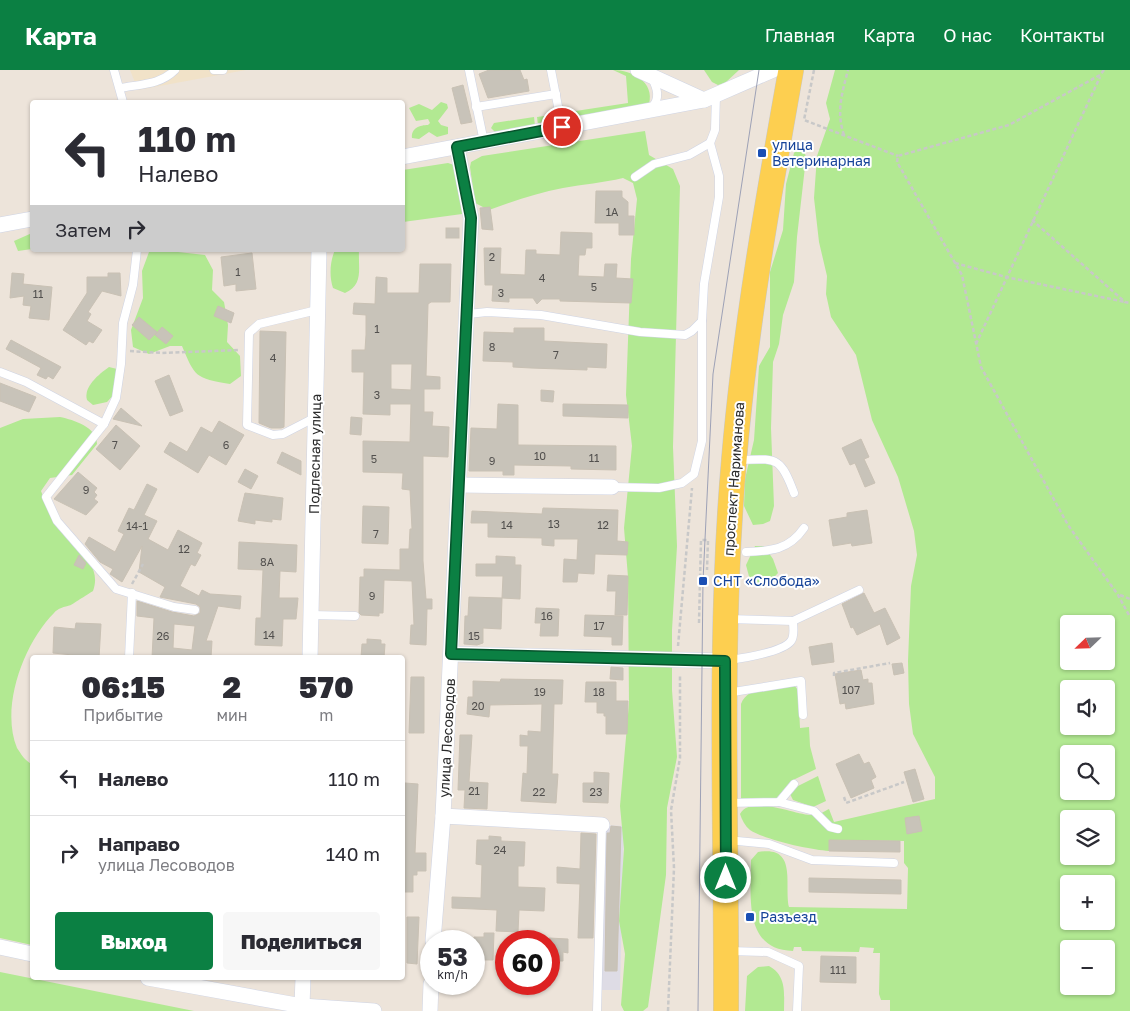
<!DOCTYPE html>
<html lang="ru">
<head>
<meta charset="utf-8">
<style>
	body { margin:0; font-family:"Golos Text",sans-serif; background:#f7f7f7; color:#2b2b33; height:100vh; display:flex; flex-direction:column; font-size:19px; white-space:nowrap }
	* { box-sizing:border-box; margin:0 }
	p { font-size:16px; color:#7c7c81 }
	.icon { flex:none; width:28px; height:28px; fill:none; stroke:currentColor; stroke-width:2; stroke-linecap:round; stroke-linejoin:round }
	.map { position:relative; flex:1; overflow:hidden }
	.sheet { position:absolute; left:30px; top:585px; width:375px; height:325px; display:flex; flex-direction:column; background:#fff; border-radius:5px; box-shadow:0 1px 4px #0004 }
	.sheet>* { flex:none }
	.top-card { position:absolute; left:30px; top:30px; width:375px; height:152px; border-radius:5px; box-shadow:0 1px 4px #0004; background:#fff; color:#2b2b33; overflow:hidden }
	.needle { width:32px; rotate:247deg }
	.tools { position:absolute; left:1060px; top:545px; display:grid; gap:10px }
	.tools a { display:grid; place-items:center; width:55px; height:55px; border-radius:5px; background:#fff; box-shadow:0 1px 4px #0004; font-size:25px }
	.speed { position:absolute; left:420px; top:860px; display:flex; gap:10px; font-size:25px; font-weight:700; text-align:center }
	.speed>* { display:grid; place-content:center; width:65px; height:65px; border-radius:50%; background:#fff; box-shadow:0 1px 4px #0004; line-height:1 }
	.speed small { font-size:12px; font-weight:400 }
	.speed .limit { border:8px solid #d22; background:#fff; color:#111 }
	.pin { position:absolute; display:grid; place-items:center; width:42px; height:42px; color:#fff; margin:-21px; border:2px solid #fff; border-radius:50%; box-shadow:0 1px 5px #0007 }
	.me { position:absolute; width:55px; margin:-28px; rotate:0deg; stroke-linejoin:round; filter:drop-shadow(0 0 4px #0008) }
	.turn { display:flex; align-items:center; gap:18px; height:105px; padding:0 25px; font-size:22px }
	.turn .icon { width:65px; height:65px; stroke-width:2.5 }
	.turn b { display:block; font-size:35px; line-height:42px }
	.then { display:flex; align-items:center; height:48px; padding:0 25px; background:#0003; gap:10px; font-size:19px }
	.eta { display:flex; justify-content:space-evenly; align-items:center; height:85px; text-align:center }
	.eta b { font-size:30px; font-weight:800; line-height:35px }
	.action { display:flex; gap:10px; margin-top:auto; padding:10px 25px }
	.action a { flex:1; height:58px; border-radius:5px; background:#0b8043; color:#fff; font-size:20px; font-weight:800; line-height:58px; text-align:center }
	.action a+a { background:#f7f7f7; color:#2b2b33 }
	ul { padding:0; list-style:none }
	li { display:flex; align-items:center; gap:15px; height:75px; padding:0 25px; border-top:1px solid #e1e1e2 }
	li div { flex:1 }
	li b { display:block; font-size:19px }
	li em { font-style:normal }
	header { display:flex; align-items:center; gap:30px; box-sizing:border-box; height:70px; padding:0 25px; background:#0b8043; color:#fff }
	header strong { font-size:24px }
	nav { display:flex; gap:28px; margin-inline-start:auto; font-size:18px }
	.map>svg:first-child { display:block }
</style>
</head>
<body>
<header>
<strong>Карта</strong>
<nav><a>Главная</a><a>Карта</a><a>О нас</a><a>Контакты</a></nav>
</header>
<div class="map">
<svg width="1130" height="941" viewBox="0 0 1130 941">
	<rect width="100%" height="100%" fill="#ede4da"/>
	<path fill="#dedce5" d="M599,755L624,756L620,920H595Z"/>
	<path fill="#f1e2c8" d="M130,0H246L138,20Z"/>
	<g fill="#b2e992" fill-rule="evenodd">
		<path d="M613,0C632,0 655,12 649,34L567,51L565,46L569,42L628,33L626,6Z"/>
		<path d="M704,0H739L725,13L718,15L712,12Z"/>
		<path d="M835,0H1130V941H890V930H881L879,924L880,883H873L874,878L860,877L859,882L802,881L801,877H794L793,881C743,880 751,826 751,790L758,782C798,775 784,814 789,837L907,839L908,798L904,793V771L830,770L829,781C811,780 765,770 750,760C745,756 742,750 740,744C752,723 798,747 815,745C819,745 825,741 829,739L834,752L935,729V707L913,664L909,634L908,591L911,516L917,485L914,461L898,407L872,350L856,285L831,247L826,224L827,206L819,172L814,128L817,86L830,49L826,33ZM1069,554H1106V591H1069ZM1069,619H1106V656H1069ZM1069,684H1106V721H1069ZM1069,749H1106V786H1069ZM1069,814H1106V851H1069ZM1069,879H1106V916H1069Z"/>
		<path d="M441,32L447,34L448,38L438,51L441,55L448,57V64L437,67L429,62L419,69L412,68C411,58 420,55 428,55L430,53L428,49L416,51L409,38L419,34L432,40Z"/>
		<path d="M551,45L555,50L553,52L538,55L537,47Z"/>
		<path d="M534,47L535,56L495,62L491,58L494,53Z"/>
		<path d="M645,61L649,85L673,99L680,116L673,377L677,476L672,560V620L677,687L667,738L666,805L648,937L643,941H624L621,935L625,884L619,851L624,779L620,736L629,633L628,507L624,458L632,376L626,325L631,189L637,129L633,113L623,108C603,113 583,114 563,118C537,123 513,131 489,140L475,133L470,97L471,92L482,86Z"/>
		<path d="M799,77L804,79L806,88L797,167L794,212L783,245L779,274L773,292L771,358L774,436L770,451L763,454L753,455L744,436L745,409L754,370L759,296L770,277V202L783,160L786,114L794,83Z"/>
		<path d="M448,93L454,95L457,117L464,132L462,144L403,152V100Z"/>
		<path d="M32,163V179L18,181L14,171Z"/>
		<path d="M160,180L205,185L213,200L212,220L224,232L228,255L227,272L240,286L241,306L230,314C195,308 195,307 182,276H170L149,284L133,277L131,260L143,228L142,201L149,182Z"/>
		<path d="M335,180H359C358,198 364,215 345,223L333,218C329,206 330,191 335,180Z"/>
		<path d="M109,297L117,299L119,319L107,332L93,335L87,330C83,317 99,304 109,297Z"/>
		<path d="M60,347C74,350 97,357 97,374L72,405L50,408L41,421L47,437L89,492C95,501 97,510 93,521C90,523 74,533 71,535C64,537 58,538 54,543C24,573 0,637 17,678C21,684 25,691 32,694V875L0,868V358L23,349Z"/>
		<path d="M755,476H764L773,489L778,503L764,518L751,514L746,495Z"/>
		<path d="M794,615L798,620L800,658L809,657L810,676L816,699L791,711L775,730L741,729V634C748,615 776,617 794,615Z"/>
		<path d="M818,706L826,731L813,737L793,730L790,724L798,716Z"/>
		<path d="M769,896C787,906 784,923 784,941H745L747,906L758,897Z"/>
		<path d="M0,902L194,941H0Z"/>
	</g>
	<g fill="#c8c3b9" stroke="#c9c1b4" fill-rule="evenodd">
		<path d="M489,0H520L524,10L527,9L529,21L488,28L479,4Z"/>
		<path d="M463,15L472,52L461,54L452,18Z"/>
		<path d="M596,121H622V127L628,132V146H634V165H619V153H595Z"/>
		<path d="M490,137L493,160L482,159L480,138Z"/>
		<rect x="446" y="158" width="13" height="10"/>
		<path d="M561,162L592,163V178H586L585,185H579L578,206L604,207L605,194H617L616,208L633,209L631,233L560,231V229H542L537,234L533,228H509V232L492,231L493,215H485L484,178H501L500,204L525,205L526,180H536V184L560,185Z"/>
		<path d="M252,183L256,219L236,221V214L224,216L221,187Z"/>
		<path d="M420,194H451L450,232H431L428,234L426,306L440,307V319H424V342H433L432,356L449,357L448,387L423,386V491L426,529H432V539H427L426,575L410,574L411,555H414L412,511L384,510L383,543H379V546L361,545L359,543L360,507H364V499L400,500V479H409L410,459H412L410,420L402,419L403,403L363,402V371L410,372L411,334H390V345L363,344L364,302H352V280H365L366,265V245L353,244L354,233L375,234L376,207L387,208V223H419ZM391,294H412L411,320L391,319Z"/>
		<path d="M12,203L24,204L23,214L52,217L49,250L29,248L31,236L23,235L24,226L10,228Z"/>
		<path d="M108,203H120L121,226L102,221L88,242L91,244L87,251L102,260L93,273L89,271L86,275L63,260L87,223V207H108Z"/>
		<path d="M218,236L234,243L231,253L214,246Z"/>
		<path d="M139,247L157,262L149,270L132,255Z"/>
		<path d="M162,257L173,266L166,274L155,265Z"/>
		<path d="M514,258H544V271L607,274L606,298L587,297V300L531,298L513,297V292L483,291L484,262L514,263Z"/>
		<path d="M260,261L286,262L284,357L281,358H271L259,353Z"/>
		<path d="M11,270L61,297L53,309L48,306L46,309L37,305L41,298L6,279Z"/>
		<path d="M169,305L183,341L170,346L155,311Z"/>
		<path d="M0,313L36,327L29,342L0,331Z"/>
		<path d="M541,320L554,321L553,332L541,331Z"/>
		<path d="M498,334L518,335V375L616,376V400L571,399V396L514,395V405H503V401H469L471,358L497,359Z"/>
		<path d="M563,334L628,335V348L563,346Z"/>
		<path d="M121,338L142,356L113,349Z"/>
		<path d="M351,347L362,348L361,365L350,364Z"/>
		<path d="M219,351L244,365L226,395L209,385L198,403L164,382L170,372L187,382L201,357L212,363Z"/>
		<path d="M116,355L140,376L120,400L96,379Z"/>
		<path d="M861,369L869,387L864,389L875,413L865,417L855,393L850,395L842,378Z"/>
		<path d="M282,382L301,391V405L277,393Z"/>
		<path d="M245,399L258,406L251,419L238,412Z"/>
		<path d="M78,402L97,418L94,422L97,425L94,429L98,432L86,445L54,429Z"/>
		<path d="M147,414L157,419L144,445L157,451L148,469L168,480L178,460L202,473L197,483L201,485L195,496L191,494L180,516L199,526L202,520L210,524L241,526L240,539L218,536L206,571H212L211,588H152L154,548L137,546V531L172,542L194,546L200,543V537L196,534L160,527L165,517L139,502L142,476L122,512L110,504L113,499L100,492L85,474L89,467L115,482L124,464L118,461L129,438L134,440ZM174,554L195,556L192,580L173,578Z"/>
		<path d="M245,423L283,428L281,450L272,449V452L255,450V454L238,451Z"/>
		<path d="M363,436L389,437L388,474L362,473Z"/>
		<path d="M543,438L618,440L617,471L628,472L627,485L595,484L594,504L578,503L577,512H563L564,489L577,490L578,469H554V476L542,475V468L488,467V453H471L472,441L542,444Z"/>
		<path d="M867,440L872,473L852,476L851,473L833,476L829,450L847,447V443Z"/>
		<path d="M239,472L297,475L296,502L280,501L279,528H298L296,549H283L282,576L255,575L256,548H261L263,500L238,499Z"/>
		<path d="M79,485L86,493L83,499L74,495Z"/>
		<path d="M496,486L515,487V495H521L520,529L502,528L503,506H476V494H496Z"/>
		<path d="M608,505L628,506L627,545H615L616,521H607Z"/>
		<path d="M864,523L874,543L885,538L900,568L887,575L880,554L857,565L853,557L851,558L842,534Z"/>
		<path d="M469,527L502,528L501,559L483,558V573L477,575L464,574L465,546H468Z"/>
		<path d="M536,538L559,539L558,566H540L541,553H535Z"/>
		<path d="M585,545L623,546L622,575H612V567L584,566Z"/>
		<path d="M76,553L101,554L99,588H76L73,585L53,583L54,557L75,559Z"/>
		<path d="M367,569L381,570V574H385L384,588H361L362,574H367Z"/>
		<path d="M832,573L834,592L812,595L809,577Z"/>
		<path d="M902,593L904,603L894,605L892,594Z"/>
		<path d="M611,597L623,598V610L610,609Z"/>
		<path d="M861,600L863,610L868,609V613H872L874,634L846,639L845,633L840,634L835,604Z"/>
		<path d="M411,607H424V663H409Z"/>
		<path d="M501,609L563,610L562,634H554L552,704H558L556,733L521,731L523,703L527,704L528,676H520V665L528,666V661L541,662L542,634L490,635L489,647L467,644L468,627H473V611L500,612Z"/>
		<path d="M586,612H616V631H628L627,664H606V646H604V643H597V632H585Z"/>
		<path d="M460,665H472L469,712L488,713L487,739L464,738L465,720H458Z"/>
		<path d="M859,684L864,694L869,692L872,698L876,707L871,710L874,718L851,728L836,694Z"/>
		<path d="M915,699L924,729L913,732L904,702Z"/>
		<path d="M594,702L609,703L608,733L583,732V713H594Z"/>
		<path d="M405,713L418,714L415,783H426V801H417V805H413V822H402Z"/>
		<path d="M919,746L922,761L907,764L905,748Z"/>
		<path d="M611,756L621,757L617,901H605L607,763H610Z"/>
		<path d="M581,763L596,764L593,868H578L580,814L557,813V797L580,799Z"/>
		<path d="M489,766L501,767V771L525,772L524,796H518V817L545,818L544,841L519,840L518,862L496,861L497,840L452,838V827L481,828L482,795L476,794L477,770H489Z"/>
		<path d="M829,770L900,771V782L829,781Z"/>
		<path d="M809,808L901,810V824L809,822Z"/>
		<path d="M407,847H419L417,894L407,893Z"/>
		<path d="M484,863H494L493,890H474V867H484Z"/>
		<path d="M549,868L568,869V883L563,882V891H549Z"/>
		<path d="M821,886L856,887V913L820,912Z"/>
	</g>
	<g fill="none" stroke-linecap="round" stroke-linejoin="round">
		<defs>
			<g id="service">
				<path d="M114,0L123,32"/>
				<path d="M214,0H223"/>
				<path d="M469,0L484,72"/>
				<path d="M551,0L562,57"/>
				<path d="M120,18C141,14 160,15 175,0"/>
				<path d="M476,37L556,24"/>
				<path d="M651,38C661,29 657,18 652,8"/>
				<path d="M635,107L654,94L689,85L710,73"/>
				<path d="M468,244L487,242L541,245L640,262L685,265L692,261L702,251L704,214L719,127V106L710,73L715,60L716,25"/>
				<path d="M0,302L26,312L104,354L116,328L121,294L123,253L133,215L137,180"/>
				<path d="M316,347L283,364L273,365L247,355L249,263L259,254L317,240"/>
				<path d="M104,354L46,427L57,451L116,519L174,537L195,540"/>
				<path d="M738,390C776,389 780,385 794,423"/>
				<path d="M612,417L659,418L682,413L694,404L702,371V251"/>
				<path d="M746,482C771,481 789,480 804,458"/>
				<path d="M311,545L355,546"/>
				<path d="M728,549L793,551L859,520"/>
				<path d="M129,588L132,523"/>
				<path d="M729,590C743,588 783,582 791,571C795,566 793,557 793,551"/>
				<path d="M727,623L801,611L803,645"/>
				<path d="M779,732L814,741L830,757L838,759"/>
				<path d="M727,733L779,732L794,714"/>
				<path d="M727,770L769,774L812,790L894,793"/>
				<path d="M729,881L768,882L799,896L797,941"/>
				<path d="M597,941L602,755"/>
			</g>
			<g id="minor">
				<path d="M638,0L704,30"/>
				<path d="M402,87L704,30L773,0"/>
				<path d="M0,155L32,149"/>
				<path d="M460,415L612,417"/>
				<path d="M451,584L725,591"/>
				<path d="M310,588L319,180"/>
				<path d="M443,746L602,755"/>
				<path d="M433,871L443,746L471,148L457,77"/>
				<path d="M0,877L32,884"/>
				<path d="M148,908L302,936L374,941"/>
				<path d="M302,936L303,908"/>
				<path d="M430,941L431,914"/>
			</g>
			<path id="primary" d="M726,941C727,758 718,573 734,390C745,259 768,129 791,0"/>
		</defs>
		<use href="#service" stroke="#cfd4e4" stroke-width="9"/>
		<use href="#minor" stroke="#cfd4e4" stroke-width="16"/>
		<use href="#primary" stroke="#c8c8c8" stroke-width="26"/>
		<g stroke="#c8c8c8" stroke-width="2.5" stroke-dasharray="4 2.5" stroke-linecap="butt">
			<path d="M814,0L804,50L898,86"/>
			<path d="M1104,0L1100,5L1009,55L898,86L897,92L962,205L981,297L1068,455L1118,525L1130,547"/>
			<path d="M844,65C836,42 842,23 848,0"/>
			<path d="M1032,150L1125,232L1130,233"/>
			<path d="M955,193L1006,207L1125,232"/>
			<path d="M976,274L1100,7"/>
			<path d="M130,281L162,283L240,280"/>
			<path d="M132,514L143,494"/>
			<path d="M1120,525L1130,529"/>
			<path d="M699,553L701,470H708L707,500"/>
			<path d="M678,576L692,418"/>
			<path d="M834,606V603L890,593"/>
			<path d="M844,727L846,733L904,712"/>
			<path d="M668,941L674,798L671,740L680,688V604"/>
		</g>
		<use href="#service" stroke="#fff" stroke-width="8"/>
		<use href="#minor" stroke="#fff" stroke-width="15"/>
		<use href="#primary" stroke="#fdcf50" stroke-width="25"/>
		<path stroke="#9da1b6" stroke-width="1" d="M698,941L703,511L713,304L759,0"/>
	</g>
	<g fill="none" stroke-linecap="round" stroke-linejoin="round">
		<defs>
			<path id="route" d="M562,57L457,77L471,148L451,584L725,591L726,808"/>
		</defs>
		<use href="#route" stroke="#07532c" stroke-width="12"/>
		<use href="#route" stroke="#0b8043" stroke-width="9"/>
	</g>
	<g fill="#1a4fb4" stroke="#fff" stroke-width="2">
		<rect x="757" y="78" width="10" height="10" rx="2.5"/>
		<rect x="698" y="506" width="10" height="10" rx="2.5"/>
		<rect x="745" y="842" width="10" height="10" rx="2.5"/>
	</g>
	<g text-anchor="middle" stroke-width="4" stroke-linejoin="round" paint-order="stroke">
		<g font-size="11" fill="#52504e">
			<text x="612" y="146">1А</text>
			<text x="492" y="191">2</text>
			<text x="238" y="206">1</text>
			<text x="542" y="212">4</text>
			<text x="594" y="221">5</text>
			<text x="501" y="227">3</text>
			<text x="38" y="228">11</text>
			<text x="377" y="263">1</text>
			<text x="492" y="281">8</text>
			<text x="556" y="289">7</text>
			<text x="273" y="292">4</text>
			<text x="377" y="329">3</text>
			<text x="115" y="379">7</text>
			<text x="226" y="379">6</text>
			<text x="540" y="390">10</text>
			<text x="594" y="392">11</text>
			<text x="374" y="393">5</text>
			<text x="492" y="395">9</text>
			<text x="86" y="424">9</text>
			<text x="554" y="458">13</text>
			<text x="507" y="459">14</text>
			<text x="603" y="459">12</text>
			<text x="137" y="460">14-1</text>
			<text x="376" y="468">7</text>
			<text x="184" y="483">12</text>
			<text x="267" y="496">8А</text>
			<text x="372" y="530">9</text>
			<text x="547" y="550">16</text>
			<text x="599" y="560">17</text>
			<text x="269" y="569">14</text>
			<text x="163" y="570">26</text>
			<text x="474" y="570">15</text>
			<text x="851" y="624">107</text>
			<text x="540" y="626">19</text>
			<text x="599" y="626">18</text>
			<text x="478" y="640">20</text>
			<text x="474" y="725">21</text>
			<text x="539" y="726">22</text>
			<text x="596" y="726">23</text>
			<text x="500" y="784">24</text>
			<text x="838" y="904">111</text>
		</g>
		<g font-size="14" fill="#164399" stroke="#fff" text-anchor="start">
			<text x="772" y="80">улица<tspan x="772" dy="16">Ветеринарная</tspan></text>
			<text x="713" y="516">СНТ «Слобода»</text>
			<text x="760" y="852">Разъезд</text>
		</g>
		<g font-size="14" fill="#2a2a2a" stroke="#fff">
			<text transform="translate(315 384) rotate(-89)" y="5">Подлесная улица</text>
			<text transform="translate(734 409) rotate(-86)" y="5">проспект Нариманова</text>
			<text transform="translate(447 668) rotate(-87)" y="5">улица Лесоводов</text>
		</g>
	</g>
</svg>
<div class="tools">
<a><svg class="needle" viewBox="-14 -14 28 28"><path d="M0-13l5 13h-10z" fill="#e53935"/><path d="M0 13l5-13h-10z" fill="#7c7c81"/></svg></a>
<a><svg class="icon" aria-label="sound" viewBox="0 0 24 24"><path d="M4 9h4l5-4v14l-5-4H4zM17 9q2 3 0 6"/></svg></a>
<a><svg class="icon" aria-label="search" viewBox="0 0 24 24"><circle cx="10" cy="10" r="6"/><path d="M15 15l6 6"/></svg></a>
<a><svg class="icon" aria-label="layers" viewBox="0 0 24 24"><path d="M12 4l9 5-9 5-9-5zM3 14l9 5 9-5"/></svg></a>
<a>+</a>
<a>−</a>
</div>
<div class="speed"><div>53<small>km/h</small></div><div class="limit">60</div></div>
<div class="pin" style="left:562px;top:57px;background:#d93025"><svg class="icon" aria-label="arrive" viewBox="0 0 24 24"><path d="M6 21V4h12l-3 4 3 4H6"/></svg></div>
<svg class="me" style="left:726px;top:808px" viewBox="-20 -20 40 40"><circle r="17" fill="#0b8043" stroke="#fff" stroke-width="3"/><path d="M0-11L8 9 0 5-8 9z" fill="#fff"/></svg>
<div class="top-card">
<div class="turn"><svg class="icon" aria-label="left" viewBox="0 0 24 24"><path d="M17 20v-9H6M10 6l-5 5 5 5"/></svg><div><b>110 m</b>Налево</div></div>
<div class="then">Затем<svg class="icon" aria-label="right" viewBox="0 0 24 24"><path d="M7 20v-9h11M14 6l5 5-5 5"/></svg></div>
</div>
<section class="sheet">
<div class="eta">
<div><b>06:15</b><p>Прибытие</p></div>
<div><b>2</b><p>мин</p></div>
<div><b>570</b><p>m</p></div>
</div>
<ul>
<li><svg class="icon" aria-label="left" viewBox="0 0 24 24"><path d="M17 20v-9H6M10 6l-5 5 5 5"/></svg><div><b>Налево</b></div><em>110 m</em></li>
<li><svg class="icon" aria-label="right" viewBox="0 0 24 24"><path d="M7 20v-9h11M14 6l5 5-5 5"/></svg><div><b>Направо</b><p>улица Лесоводов</p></div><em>140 m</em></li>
</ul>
<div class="action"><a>Выход</a><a>Поделиться</a></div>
</section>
</div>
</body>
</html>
